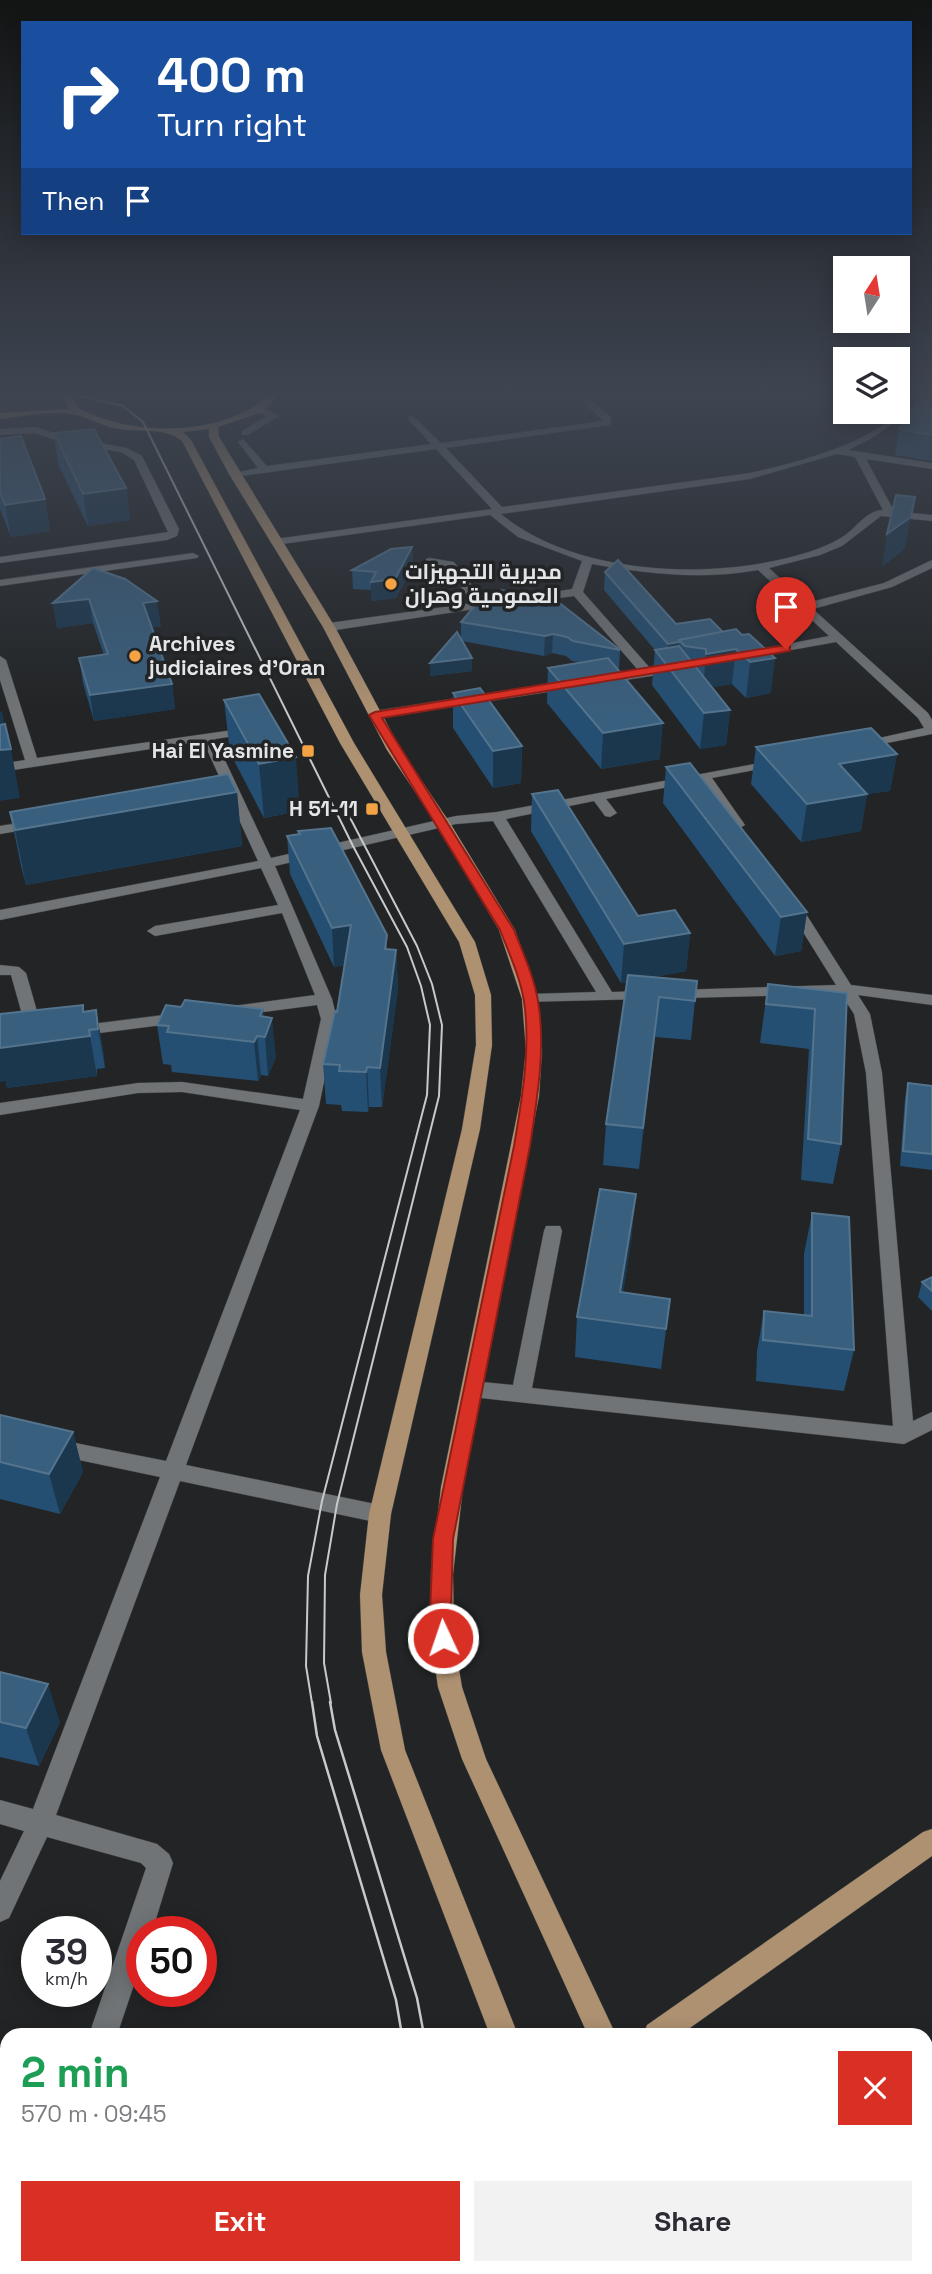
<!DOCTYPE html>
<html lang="en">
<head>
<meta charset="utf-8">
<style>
	body { margin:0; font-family:"Space Grotesk",Cairo,sans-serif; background:#f2f2f3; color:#2b2b33; height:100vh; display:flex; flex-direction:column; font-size:26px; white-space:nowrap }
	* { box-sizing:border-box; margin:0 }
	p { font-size:23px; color:#7c7c81 }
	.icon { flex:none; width:38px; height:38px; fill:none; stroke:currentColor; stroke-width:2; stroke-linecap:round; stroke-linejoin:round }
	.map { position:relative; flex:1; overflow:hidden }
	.details { position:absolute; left:0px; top:2028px; width:933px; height:247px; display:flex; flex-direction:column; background:#fff; border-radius:21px 21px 0 0; box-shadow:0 4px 18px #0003 }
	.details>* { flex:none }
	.hud { position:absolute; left:21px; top:21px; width:891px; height:214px; border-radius:0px; box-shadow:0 4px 18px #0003; background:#1a4fa0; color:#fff; overflow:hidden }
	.needle { width:46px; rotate:12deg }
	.tools { position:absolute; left:833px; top:256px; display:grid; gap:14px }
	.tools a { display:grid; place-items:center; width:77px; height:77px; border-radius:0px; background:#fff; box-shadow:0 4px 18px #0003; font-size:35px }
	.speed { position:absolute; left:21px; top:1916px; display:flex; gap:14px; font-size:35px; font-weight:700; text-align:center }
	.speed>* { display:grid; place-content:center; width:91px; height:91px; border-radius:50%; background:#fff; box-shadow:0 4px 18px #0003; line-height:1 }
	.speed small { font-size:18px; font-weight:400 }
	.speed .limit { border:10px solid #d22; background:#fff; color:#111 }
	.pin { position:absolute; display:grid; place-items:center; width:60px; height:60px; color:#fff; margin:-72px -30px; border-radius:50% 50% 50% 0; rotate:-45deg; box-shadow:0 0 7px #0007 }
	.pin .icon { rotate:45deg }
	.me { position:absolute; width:77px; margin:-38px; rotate:357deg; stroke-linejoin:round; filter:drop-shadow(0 0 5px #0008) }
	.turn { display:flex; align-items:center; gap:24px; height:147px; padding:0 21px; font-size:32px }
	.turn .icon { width:91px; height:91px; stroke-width:2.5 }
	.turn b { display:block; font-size:49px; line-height:60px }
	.then { display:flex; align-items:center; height:66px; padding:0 21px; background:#0003; gap:14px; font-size:26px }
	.round { display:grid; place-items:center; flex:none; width:74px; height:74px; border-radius:0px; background:#f2f2f3 }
	.overview { display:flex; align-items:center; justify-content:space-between; height:119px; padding:0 21px }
	h1 { font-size:42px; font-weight:700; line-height:52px; color:#1e9e55 }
	.button { display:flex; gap:14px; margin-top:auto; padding:14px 21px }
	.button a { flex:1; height:80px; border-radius:0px; background:#d93025; color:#fff; font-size:28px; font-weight:700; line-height:80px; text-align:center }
	.button a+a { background:#f2f2f3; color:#2b2b33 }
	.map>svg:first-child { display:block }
</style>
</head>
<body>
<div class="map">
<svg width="932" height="2274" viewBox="0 0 932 2274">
	<rect width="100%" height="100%" fill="#222425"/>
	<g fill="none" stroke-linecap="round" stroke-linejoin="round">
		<defs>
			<g id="minor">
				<path d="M577,396H586L611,417L610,425L446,448L502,507L750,473C791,464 873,444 898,410C901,406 903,400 906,396H914C900,423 876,437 848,450L932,463V469L866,459L894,511L932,515V521L881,516L842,546L820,555L769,568L807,603L884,583L932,560V568L892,587L813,609L928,713L932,720V734L857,749V743L924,728L918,718L836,642L741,659V653L829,636L758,570C703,580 647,574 592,564L583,592L650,668L676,664L682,668L676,672L600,684L594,680L596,677L638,670L574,596L523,603L517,600L523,597L572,589L582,561L518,537L490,515L275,545L270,542L275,539L492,509L436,449L234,477L229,474L258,468L238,442L243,439L267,466L431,444L407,418L412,415L441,443L603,421ZM837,454L855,457L883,510C867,510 856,528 844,536C836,541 828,545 820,548C729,582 578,579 501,514L750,479Z"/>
				<path d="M256,407H262L279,416L248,435H242V431L267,416L256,411Z"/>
				<path d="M36,427L66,437L127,448L142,456L179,529L177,536L167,540L0,563V557L168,532L134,460L121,452L64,443L35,433L0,435V429Z"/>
				<path d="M193,553L199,556L197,558L0,586V580Z"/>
				<path d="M430,558L454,562L484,601L495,600L501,603L495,606L329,631L323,627L329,623L473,603L446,567L426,563V559Z"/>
				<path d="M0,656L6,660L37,758L254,727V733L215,739L271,858L456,816L497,812L781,759V765L712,778L745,825L738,829L733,828L700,781L606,799L617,813L610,817L605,816L594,801L506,819L612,992L836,985L785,903L792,899L799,903L851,985L932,995V1005L858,995L870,1014L882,1073L913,1421L932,1412V1430L904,1444L472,1397L465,1395L462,1389L465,1383L472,1381L513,1385L544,1231L546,1226H560L562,1231L532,1388L893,1426L866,1073L854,1014L841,994L524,1002L522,999L530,994L596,992L493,821L456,824L275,866L332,999L337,1019L319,1106L186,1465L380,1505L388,1508L391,1514L388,1520L380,1523L180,1481L56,1815L157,1844L169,1854L173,1863L152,1932H142V1961L117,2035H89L146,1868L141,1863L47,1837L9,1918L0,1922V1881L24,1831L0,1824V1800L33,1809L160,1477L55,1455L48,1453L45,1447L48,1441L55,1439L166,1461L300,1110L182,1092L138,1093L0,1115V1103L138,1083L182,1082L303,1099L321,1019L317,1005L233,1016L225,1011L233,1006L315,995L282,913L155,936L147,931L155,926L278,905L261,868L0,920V910L258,861L203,741L0,772V764L25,760L0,680Z"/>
				<path d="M569,681L575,685L573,688L375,719L369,715L375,711Z"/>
				<path d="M37,820L44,824L42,827L0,834V826Z"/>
				<path d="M0,965L19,967L26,973L43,1032L41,1036H29L27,1032L11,975H0Z"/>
				<path d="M180,1013L188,1018L186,1022L76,1036L68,1031L76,1026Z"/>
				<path d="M7,2268H37L35,2274H5Z"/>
			</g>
			<g id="major">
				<path d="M64,396H73L77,407C131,438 221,437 269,396H278L262,412L218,427L219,437L335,627L401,750L450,823L515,930L538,999L542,1050L539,1096L463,1487L453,1574L454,1640L462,1687L486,1759L616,2035H588L462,1759L438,1687L431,1640V1574L441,1487L521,1096L526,1050L522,999L499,930L436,823L387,750L323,627L229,474L209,437V429L183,432L191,440L354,743L475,942L491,995L492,1045L480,1129L391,1514L382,1595L386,1652L405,1750L518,2035H490L381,1750L362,1652L360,1595L369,1514L462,1129L476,1045L475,995L459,942L340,743L182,441C165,426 136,433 114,428C101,425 89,418 77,415C54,409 23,416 0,419V413L69,409Z"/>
				<path d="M932,1829V1856L680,2035H643L647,2025L923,1832Z"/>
				<path d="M932,2077V2108L926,2110V2080Z"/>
				<path d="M293,2268H329L327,2274H291Z"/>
				<path d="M603,2268H634L636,2274H605Z"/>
				<path d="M688,2268H724L722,2274H686Z"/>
			</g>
		</defs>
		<use href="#minor" stroke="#3f4142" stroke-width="1"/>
		<use href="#major" stroke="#3f4142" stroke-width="1"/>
		<use href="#minor" fill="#717476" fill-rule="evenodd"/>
		<use href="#major" fill="#ae9171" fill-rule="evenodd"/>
		<g stroke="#c7c9ca" stroke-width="2">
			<path d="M81,396L123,406L143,422L353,846L407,947L421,986L430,1025L427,1095L322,1501L308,1576L306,1666L312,1703"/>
			<path d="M331,1703L324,1663L325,1575L337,1504L439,1096L442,1025L432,984L417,946L346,810"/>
		</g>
		<g stroke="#c7c9ca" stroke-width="2.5">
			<path d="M312,1702L317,1736L396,2000L402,2035"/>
			<path d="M330,1702L335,1730L417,1998L424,2035"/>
			<path d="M352,2274L355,2268"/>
			<path d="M375,2274L378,2268"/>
		</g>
	</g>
	<g fill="#244f72">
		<path d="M932,396V461L895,455L899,429Z"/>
		<path d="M54,433L126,488L130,520L88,526L58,464Z"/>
		<path d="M0,439L45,499L50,531L11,537L0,509Z"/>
		<path d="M412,547L413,566L396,598L371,601V590L353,589L352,570Z"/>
		<path d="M93,568L161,626L152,627L172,684L175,709L94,721L83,683L79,658L104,655L93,623L57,628L53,603Z"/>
		<path d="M605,572L676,624L723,632L736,629L771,693L746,698L732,684L712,687L730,710L726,745L700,749L652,685L655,650L604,590Z"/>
		<path d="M478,602L620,650L619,669H617L660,759L601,769L547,703L548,668L581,662L572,661L566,656L552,653L544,656L462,641L472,658V671L430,676L461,639V622Z"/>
		<path d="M453,693L522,746L521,783L493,788L453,728Z"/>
		<path d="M224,700L300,811L264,818L230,753Z"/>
		<path d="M756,747L897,754L890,791L867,794L861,831L801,842L751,784Z"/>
		<path d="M666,767L807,912L801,951L775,956L663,803Z"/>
		<path d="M237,792L242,846L26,885L21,866L10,812Z"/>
		<path d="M532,794L638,916L690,933L686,971L654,977L697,981L691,1040L655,1037L639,1169L603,1165L606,1124L627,982L621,983L531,831Z"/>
		<path d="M298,831L387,935V949L396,950L398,989L382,1107H369L368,1112L342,1111L341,1105L326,1104L323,1064L337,1012L345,965L334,967L290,874L287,836L299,834Z"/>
		<path d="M768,984L847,993L841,1144L833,1184L801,1180L809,1049L760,1043Z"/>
		<path d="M181,1007L263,1009L264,1017L276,1057L268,1076L261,1075L258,1081L172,1072L171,1065L163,1064L157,1025Z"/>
		<path d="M96,1010L103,1050L105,1068L97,1069V1076L7,1088L6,1081L84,1012Z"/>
		<path d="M908,1083L932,1086V1170L900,1166L905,1098Z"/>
		<path d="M812,1213L854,1350L844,1391L756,1381L757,1351L764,1311L804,1315V1254Z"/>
		<path d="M632,1234L623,1293L670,1299L661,1369L575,1357L577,1317Z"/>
		<path d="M932,1277V1311L918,1297L922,1282Z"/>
		<path d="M0,1415L73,1432L83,1472L60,1514L0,1499Z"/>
		<path d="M0,1672L60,1722L39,1766L0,1757Z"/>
	</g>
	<g fill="#1b374e">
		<path d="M126,488L130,520L88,526L83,494Z"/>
		<path d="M915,497L905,549L882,567L887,534Z"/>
		<path d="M45,499L50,531L11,537L5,505Z"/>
		<path d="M412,547L413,566L396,598L371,601V582Z"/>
		<path d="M89,599L93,623L57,628L53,603Z"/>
		<path d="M157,601L161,626L147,628L143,603Z"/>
		<path d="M553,634L552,653L544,656L545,636Z"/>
		<path d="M679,642L677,661L667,663L668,644Z"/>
		<path d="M736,649L732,684L703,689L706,654Z"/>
		<path d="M472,658V671L430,676V663Z"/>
		<path d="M775,658L771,693L746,698L750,662Z"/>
		<path d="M172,684L175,709L94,721L90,695Z"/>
		<path d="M730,710L726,745L700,749L704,713Z"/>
		<path d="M2,711L9,749H11L20,798L0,801V712Z"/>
		<path d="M663,723L660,759L601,769L603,733Z"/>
		<path d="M522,746L521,783L493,788V751Z"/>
		<path d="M897,754L890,791L867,794L861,831L801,842L807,804L839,764Z"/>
		<path d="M296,757L300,811L264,818L259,764Z"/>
		<path d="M237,792L242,846L26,885L15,830Z"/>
		<path d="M807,912L801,951L775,956L781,917Z"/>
		<path d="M351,925L353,963L334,967L332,928Z"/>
		<path d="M690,933L686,971L621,983L624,944Z"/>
		<path d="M396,950L398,989L382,1107L380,1068Z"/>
		<path d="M659,997L655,1037L639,1169L643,1128Z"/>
		<path d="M263,1009L266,1034L272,1018L276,1057L268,1076L265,1037L260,1016Z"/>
		<path d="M96,1010L103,1050L105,1068L98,1029Z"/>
		<path d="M89,1030L97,1076L7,1088L6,1081L0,1082V1048L88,1036Z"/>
		<path d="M257,1036L261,1075L258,1081L254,1042Z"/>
		<path d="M367,1067L369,1107L368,1112L366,1072Z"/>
		<path d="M636,1194L632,1234L619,1322L620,1292Z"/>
		<path d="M73,1432L83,1472L60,1514L49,1474Z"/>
		<path d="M48,1684L60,1722L39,1766L26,1728Z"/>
	</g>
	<g fill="#395f7e" stroke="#54748e" stroke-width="2">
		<path d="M922,396H932V435L899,429Z"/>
		<path d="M94,429L126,488L83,494L54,433Z"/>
		<path d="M21,436L45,499L5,505L0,492V439Z"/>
		<path d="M896,495L915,497L911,517L887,534Z"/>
		<path d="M412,547L395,579L371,582L376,572L352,570L391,549Z"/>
		<path d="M618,560L676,624L710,619L723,632L679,640V642L668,644L605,572Z"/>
		<path d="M93,568L125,579L157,601L143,603L172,684L90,695L79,658L108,654L89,599L53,603Z"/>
		<path d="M501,590L553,598L620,650L573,641L567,637L553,634L545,636L461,622L478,602L489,604Z"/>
		<path d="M736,629L742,635L749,634L775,658L750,662L736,649L706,654V649L685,646L679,640Z"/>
		<path d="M457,632L472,658L430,663Z"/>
		<path d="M679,646L730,710L704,713L655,650Z"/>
		<path d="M608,658L663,723L603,733L548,668Z"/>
		<path d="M480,688L522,746L493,751L453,693Z"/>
		<path d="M259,694L296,757L259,764L224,700Z"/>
		<path d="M5,724L11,749L0,750V725Z"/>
		<path d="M871,728L897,754L839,764L867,794L807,804L756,747Z"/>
		<path d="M690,763L807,912L781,917L666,767Z"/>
		<path d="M228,774L237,792L15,830L10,812Z"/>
		<path d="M558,790L638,916L675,910L690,933L624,944L532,794Z"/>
		<path d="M331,828L387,935L385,949L396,950L380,1068L367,1067L366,1072L339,1071L340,1065L323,1064L335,1011L337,1012L351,925L332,928L287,836L300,834L298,831Z"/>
		<path d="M628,975L697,981L695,1001L659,997L643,1128L606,1124Z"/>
		<path d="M768,984L847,993L841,1144L808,1139L815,1009L766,1004Z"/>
		<path d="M185,1000L263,1009L260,1016L272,1018L265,1037L257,1036L254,1042L167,1032L169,1026L157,1025L166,1005L181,1007Z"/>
		<path d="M83,1005V1012L96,1010L98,1029L89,1030L90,1036L0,1048V1014Z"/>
		<path d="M908,1083L932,1086V1154L903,1151Z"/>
		<path d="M600,1189L636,1194L620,1292L670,1299L666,1329L577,1317Z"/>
		<path d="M812,1213L849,1217L854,1350L763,1340L764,1311L812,1316Z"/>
		<path d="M932,1277V1291L922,1282Z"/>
		<path d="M0,1415L73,1432L49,1474L0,1462Z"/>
		<path d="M0,1672L48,1684L26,1728L0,1722Z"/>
	</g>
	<linearGradient id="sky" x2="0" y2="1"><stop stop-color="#131414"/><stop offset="0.55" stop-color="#3e4551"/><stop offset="1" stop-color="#3e4551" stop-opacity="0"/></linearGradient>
	<rect width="932" height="714" fill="url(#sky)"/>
	<path fill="#d93025" stroke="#8d1f18" stroke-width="2" d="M786,645L790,646V651L382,718L514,930C523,953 534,977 538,1001C546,1048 537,1099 530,1146L453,1539L451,1613L454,1638L451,1644L443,1647L436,1644L430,1613L433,1539L514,1146C522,1099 531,1049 524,1001C520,977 509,953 500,930L369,715L375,712Z"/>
	<g fill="#f4a344" stroke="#222425" stroke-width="2.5">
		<circle cx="391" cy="584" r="7"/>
		<circle cx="135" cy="656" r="7"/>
		<rect x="301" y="744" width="14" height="14" rx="3.5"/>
		<rect x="365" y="802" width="14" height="14" rx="3.5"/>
	</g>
	<g text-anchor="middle" stroke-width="7" stroke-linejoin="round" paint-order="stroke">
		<g font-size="21" font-weight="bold" fill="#e3e5e6" stroke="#222425" text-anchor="start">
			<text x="405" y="579">مديرية التجهيزات<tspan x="405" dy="24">العمومية وهران</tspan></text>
			<text x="149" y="651">Archives<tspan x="149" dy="24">judiciaires d'Oran</tspan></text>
			<text x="294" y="758" text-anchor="end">Hai El Yasmine</text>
			<text x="358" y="816" text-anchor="end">H 51-11</text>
		</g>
	</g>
</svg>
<div class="tools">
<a><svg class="needle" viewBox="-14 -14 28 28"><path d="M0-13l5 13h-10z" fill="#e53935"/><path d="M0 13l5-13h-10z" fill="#7c7c81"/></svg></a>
<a><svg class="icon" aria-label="layers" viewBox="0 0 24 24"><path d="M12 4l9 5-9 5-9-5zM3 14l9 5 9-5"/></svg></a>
</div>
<div class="speed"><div>39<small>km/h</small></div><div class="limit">50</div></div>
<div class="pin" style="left:786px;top:649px;background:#d93025"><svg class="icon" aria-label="arrive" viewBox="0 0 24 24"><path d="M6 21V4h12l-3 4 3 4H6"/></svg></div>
<svg class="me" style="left:443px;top:1638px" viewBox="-20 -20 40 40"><circle r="17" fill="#d93025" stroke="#fff" stroke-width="3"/><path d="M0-11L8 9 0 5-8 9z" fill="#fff"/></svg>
<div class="hud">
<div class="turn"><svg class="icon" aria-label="right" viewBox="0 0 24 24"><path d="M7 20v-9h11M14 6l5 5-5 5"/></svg><div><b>400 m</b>Turn right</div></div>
<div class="then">Then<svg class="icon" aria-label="arrive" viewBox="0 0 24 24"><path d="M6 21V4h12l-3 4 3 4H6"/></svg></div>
</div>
<section class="details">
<div class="overview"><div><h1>2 min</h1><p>570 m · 09:45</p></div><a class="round" style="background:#d93025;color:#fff"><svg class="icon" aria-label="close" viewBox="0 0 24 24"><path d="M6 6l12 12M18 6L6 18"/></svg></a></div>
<div class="button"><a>Exit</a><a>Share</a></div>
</section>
</div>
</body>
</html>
